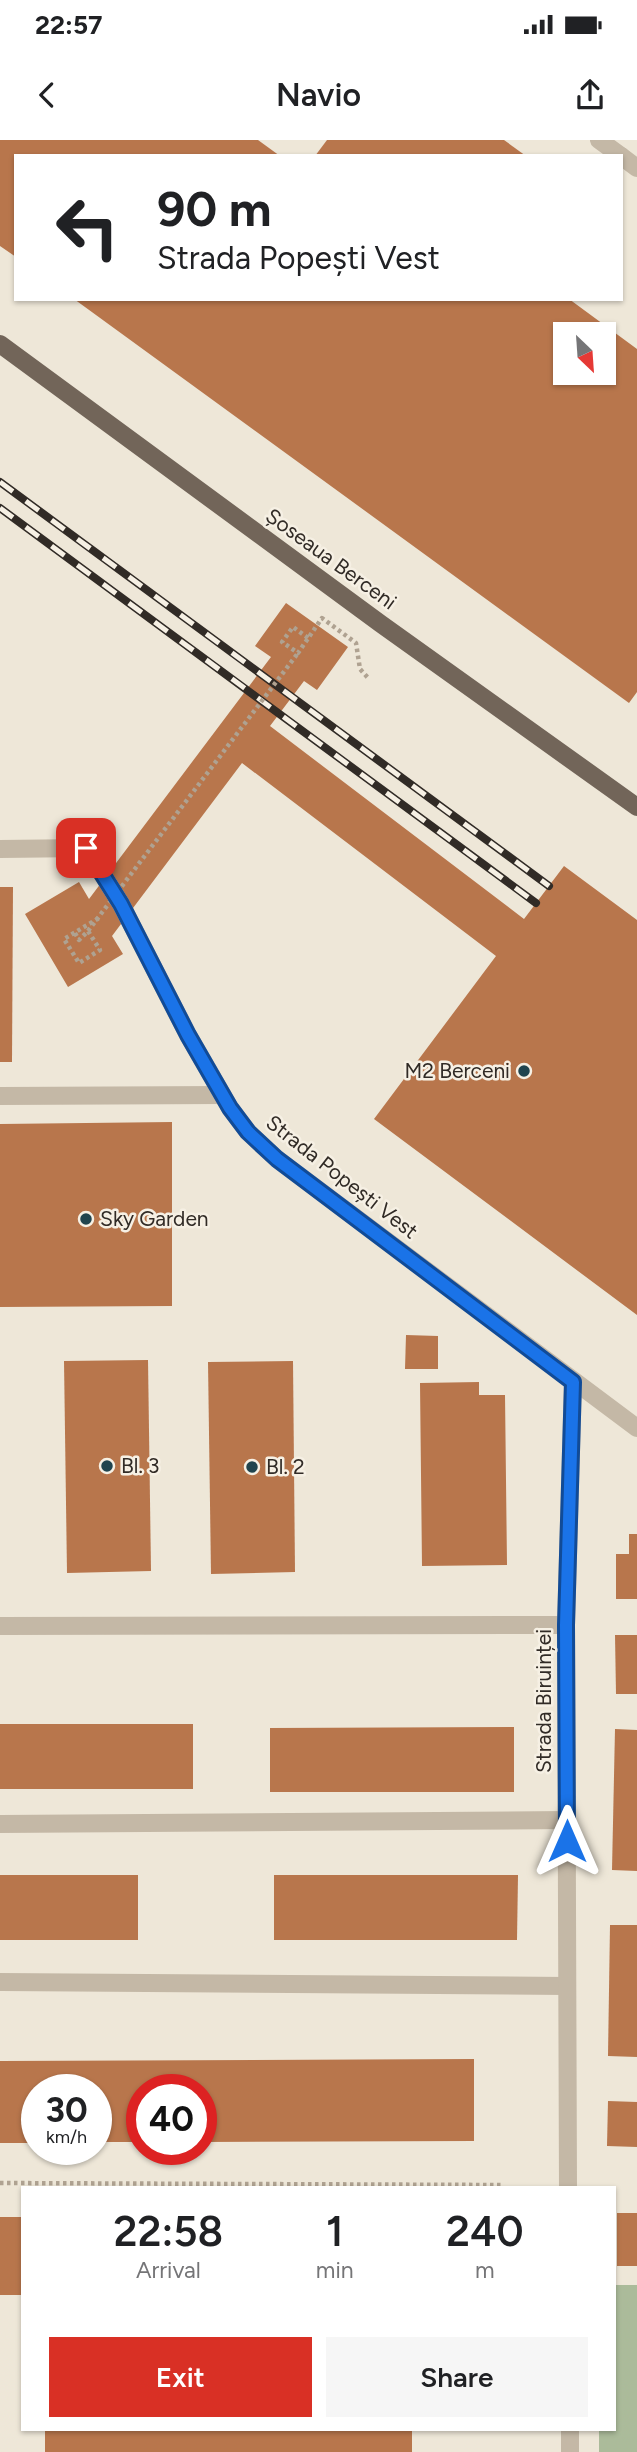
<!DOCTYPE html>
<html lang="en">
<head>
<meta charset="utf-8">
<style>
	body { margin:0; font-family:Figtree,sans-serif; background:#f6f6f6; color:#202124; height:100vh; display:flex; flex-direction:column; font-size:26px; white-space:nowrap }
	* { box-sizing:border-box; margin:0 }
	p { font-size:23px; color:#757577 }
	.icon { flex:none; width:38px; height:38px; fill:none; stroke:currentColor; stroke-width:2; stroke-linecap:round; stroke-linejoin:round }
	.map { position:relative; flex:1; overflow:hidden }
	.panel { position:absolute; left:21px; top:2046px; width:595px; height:245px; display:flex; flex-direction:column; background:#fff; border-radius:0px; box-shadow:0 2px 5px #0004 }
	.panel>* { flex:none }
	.banner { position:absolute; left:14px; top:14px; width:609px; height:147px; border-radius:0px; box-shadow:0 2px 5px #0004; background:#fff; color:#202124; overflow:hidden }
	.needle { width:46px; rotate:155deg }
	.controls { position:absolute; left:553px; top:182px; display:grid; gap:14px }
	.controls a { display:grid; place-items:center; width:63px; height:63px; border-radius:0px; background:#fff; box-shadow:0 2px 5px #0004; font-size:35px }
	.speed { position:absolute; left:21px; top:1934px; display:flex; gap:14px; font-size:35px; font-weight:700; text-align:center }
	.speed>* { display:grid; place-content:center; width:91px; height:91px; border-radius:50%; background:#fff; box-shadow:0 2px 5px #0004; line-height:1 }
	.speed small { font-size:18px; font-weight:400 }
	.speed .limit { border:10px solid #d22; background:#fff; color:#111 }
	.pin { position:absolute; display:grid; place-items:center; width:60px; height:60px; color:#fff; margin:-30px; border-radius:14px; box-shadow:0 4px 10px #0006 }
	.me { position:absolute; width:77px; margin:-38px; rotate:0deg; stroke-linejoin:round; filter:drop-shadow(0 0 5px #0008) }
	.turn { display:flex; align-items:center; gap:24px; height:147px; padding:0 28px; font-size:32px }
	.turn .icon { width:91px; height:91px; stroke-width:2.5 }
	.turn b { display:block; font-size:49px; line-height:60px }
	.eta { display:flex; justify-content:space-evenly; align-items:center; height:119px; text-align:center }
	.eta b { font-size:42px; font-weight:600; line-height:49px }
	.button { display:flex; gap:14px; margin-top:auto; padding:14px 28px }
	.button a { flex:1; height:80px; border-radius:0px; background:#d93025; color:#fff; font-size:28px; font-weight:600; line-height:80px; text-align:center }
	.button a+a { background:#f6f6f6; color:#202124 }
	.status { display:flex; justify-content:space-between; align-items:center; height:49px; padding:0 35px; background:#fff; direction:ltr }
	.status svg { height:19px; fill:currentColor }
	header { display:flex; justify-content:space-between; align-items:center; height:91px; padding:0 28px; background:#fff; font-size:32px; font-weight:600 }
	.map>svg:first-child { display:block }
</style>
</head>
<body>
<div class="status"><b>22:57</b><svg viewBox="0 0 49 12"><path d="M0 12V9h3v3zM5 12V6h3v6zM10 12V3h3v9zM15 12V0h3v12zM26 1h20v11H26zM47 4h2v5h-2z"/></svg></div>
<header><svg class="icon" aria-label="back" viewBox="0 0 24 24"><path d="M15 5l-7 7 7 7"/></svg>Navio<svg class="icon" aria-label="share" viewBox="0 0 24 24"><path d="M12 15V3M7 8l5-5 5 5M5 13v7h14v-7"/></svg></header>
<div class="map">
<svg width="637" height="2312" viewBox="0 0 637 2312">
	<rect width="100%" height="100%" fill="#eee7d8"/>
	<path fill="#abbb9a" d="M614,2145H637V2312H599V2289H614Z"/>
	<g fill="#b8764c" fill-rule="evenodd">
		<path d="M0,0H258L280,16H16V117L0,106Z"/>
		<path d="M327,0H504L526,16H315Z"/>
		<path d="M74,159H569L637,209V552L629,563ZM565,194H604V233H565Z"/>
		<path d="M286,463L348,507L317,550L304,541L270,586L524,779L564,726L637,780V1175L374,979L496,816L242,623L112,796L123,814L68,847L25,774L79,742L89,759L271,517L255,506Z"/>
		<path d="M0,747H13L12,922H0Z"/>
		<path d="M172,982V1166L0,1167V984Z"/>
		<path d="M406,1195L438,1196V1229H405Z"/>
		<path d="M148,1220L151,1431L67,1433L64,1221Z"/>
		<path d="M293,1221L295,1432L211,1434L208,1222Z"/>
		<path d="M479,1242V1255H505L507,1425L422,1426L420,1243Z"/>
		<path d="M629,1394H637V1459H616V1414H629Z"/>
		<path d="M615,1495H637V1554H616Z"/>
		<rect x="0" y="1584" width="193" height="65"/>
		<path d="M514,1587V1652H270V1588Z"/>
		<path d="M615,1589L637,1590V1731L612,1730Z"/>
		<rect x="0" y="1735" width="138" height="65"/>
		<path d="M274,1735H518L517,1800H274Z"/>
		<path d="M610,1785H637V1917L608,1916Z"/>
		<path d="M474,1919V2001L201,2002V1950H142V2002H96V1950H37V2003H0V1921Z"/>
		<path d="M608,1961L637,1962V2007L607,2006Z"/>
		<rect x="617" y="2073" width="20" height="53"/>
		<rect x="0" y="2077" width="23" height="78"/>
		<rect x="45" y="2289" width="367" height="23"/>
	</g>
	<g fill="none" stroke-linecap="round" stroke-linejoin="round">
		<g stroke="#afa291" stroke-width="4.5" stroke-dasharray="3.5 3.5" stroke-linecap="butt">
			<path d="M308,498L293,487L282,502L298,513L322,478L356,503L360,529L369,539"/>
			<path d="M75,793L79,800L88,791L100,810L79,823L64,799L99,778"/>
			<path d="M0,2043L502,2045"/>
		</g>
		<g stroke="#c4b8a6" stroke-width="18">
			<path d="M599,0L621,16"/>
			<path d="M621,16L637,28"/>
			<path d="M0,709L86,708L121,764L188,895L230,968L248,992L277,1019L637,1288"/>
			<path d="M0,956L222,955"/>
			<path d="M0,1486L566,1485"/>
			<path d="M0,1684L567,1680"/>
			<path d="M0,1842L567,1846"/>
			<path d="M568,2048L566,1485L573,1242"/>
			<path d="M570,2289V2312"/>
		</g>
		<path stroke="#726559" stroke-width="18" d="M0,204L381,484L637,667"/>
		<defs>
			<g id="rail">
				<path d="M0,342L549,746"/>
				<path d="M0,368L536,763"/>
			</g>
		</defs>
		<use href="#rail" stroke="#312b26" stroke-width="8"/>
		<use href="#rail" stroke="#f6f0e4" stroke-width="5" stroke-dasharray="16" stroke-linecap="butt"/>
		<path stroke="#afa291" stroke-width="4.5" stroke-dasharray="3.5 3.5" stroke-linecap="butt" d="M88,791L298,513"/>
	</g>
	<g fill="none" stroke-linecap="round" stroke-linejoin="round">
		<defs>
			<path id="route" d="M86,708L121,764L188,895L230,968L248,992L277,1019L573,1242L566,1485L567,1701"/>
		</defs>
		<use href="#route" stroke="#114b97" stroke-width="18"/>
		<use href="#route" stroke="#1a73e8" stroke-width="12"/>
	</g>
	<g fill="#20444e" stroke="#f6f0e4" stroke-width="2.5">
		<circle cx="524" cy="931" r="7"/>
		<circle cx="86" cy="1079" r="7"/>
		<circle cx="107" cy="1326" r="7"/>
		<circle cx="252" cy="1327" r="7"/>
	</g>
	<g text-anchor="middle" stroke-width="5" stroke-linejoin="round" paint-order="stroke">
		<g font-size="21" fill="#312b26" stroke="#f6f0e4">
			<text transform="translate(331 419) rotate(36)" y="7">Șoseaua Berceni</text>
			<text transform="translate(342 1037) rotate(38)" y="7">Strada Popești Vest</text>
			<text transform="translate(544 1561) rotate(-90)" y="7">Strada Biruinței</text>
		</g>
		<g font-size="21" fill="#312b26" stroke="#f6f0e4" text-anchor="start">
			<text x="510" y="938" text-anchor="end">M2 Berceni</text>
			<text x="100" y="1086">Sky Garden</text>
			<text x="121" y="1333">Bl. 3</text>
			<text x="266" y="1334">Bl. 2</text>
		</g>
	</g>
</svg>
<div class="controls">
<a><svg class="needle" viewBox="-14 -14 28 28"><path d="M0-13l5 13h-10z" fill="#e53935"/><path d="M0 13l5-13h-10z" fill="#757577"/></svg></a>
</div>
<div class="speed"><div>30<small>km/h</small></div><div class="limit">40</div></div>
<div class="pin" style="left:86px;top:708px;background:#d93025"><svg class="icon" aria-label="arrive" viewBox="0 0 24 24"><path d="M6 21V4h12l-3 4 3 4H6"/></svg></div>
<svg class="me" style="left:567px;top:1701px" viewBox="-20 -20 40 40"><path d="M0-17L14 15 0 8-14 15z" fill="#1a73e8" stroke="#fff" stroke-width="4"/></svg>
<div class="banner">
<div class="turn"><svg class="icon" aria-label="left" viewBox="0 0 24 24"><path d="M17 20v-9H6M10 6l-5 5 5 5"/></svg><div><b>90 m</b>Strada Popești Vest</div></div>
</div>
<section class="panel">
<div class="eta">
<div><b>22:58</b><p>Arrival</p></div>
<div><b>1</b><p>min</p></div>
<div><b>240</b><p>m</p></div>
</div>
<div class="button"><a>Exit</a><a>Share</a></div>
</section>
</div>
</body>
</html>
